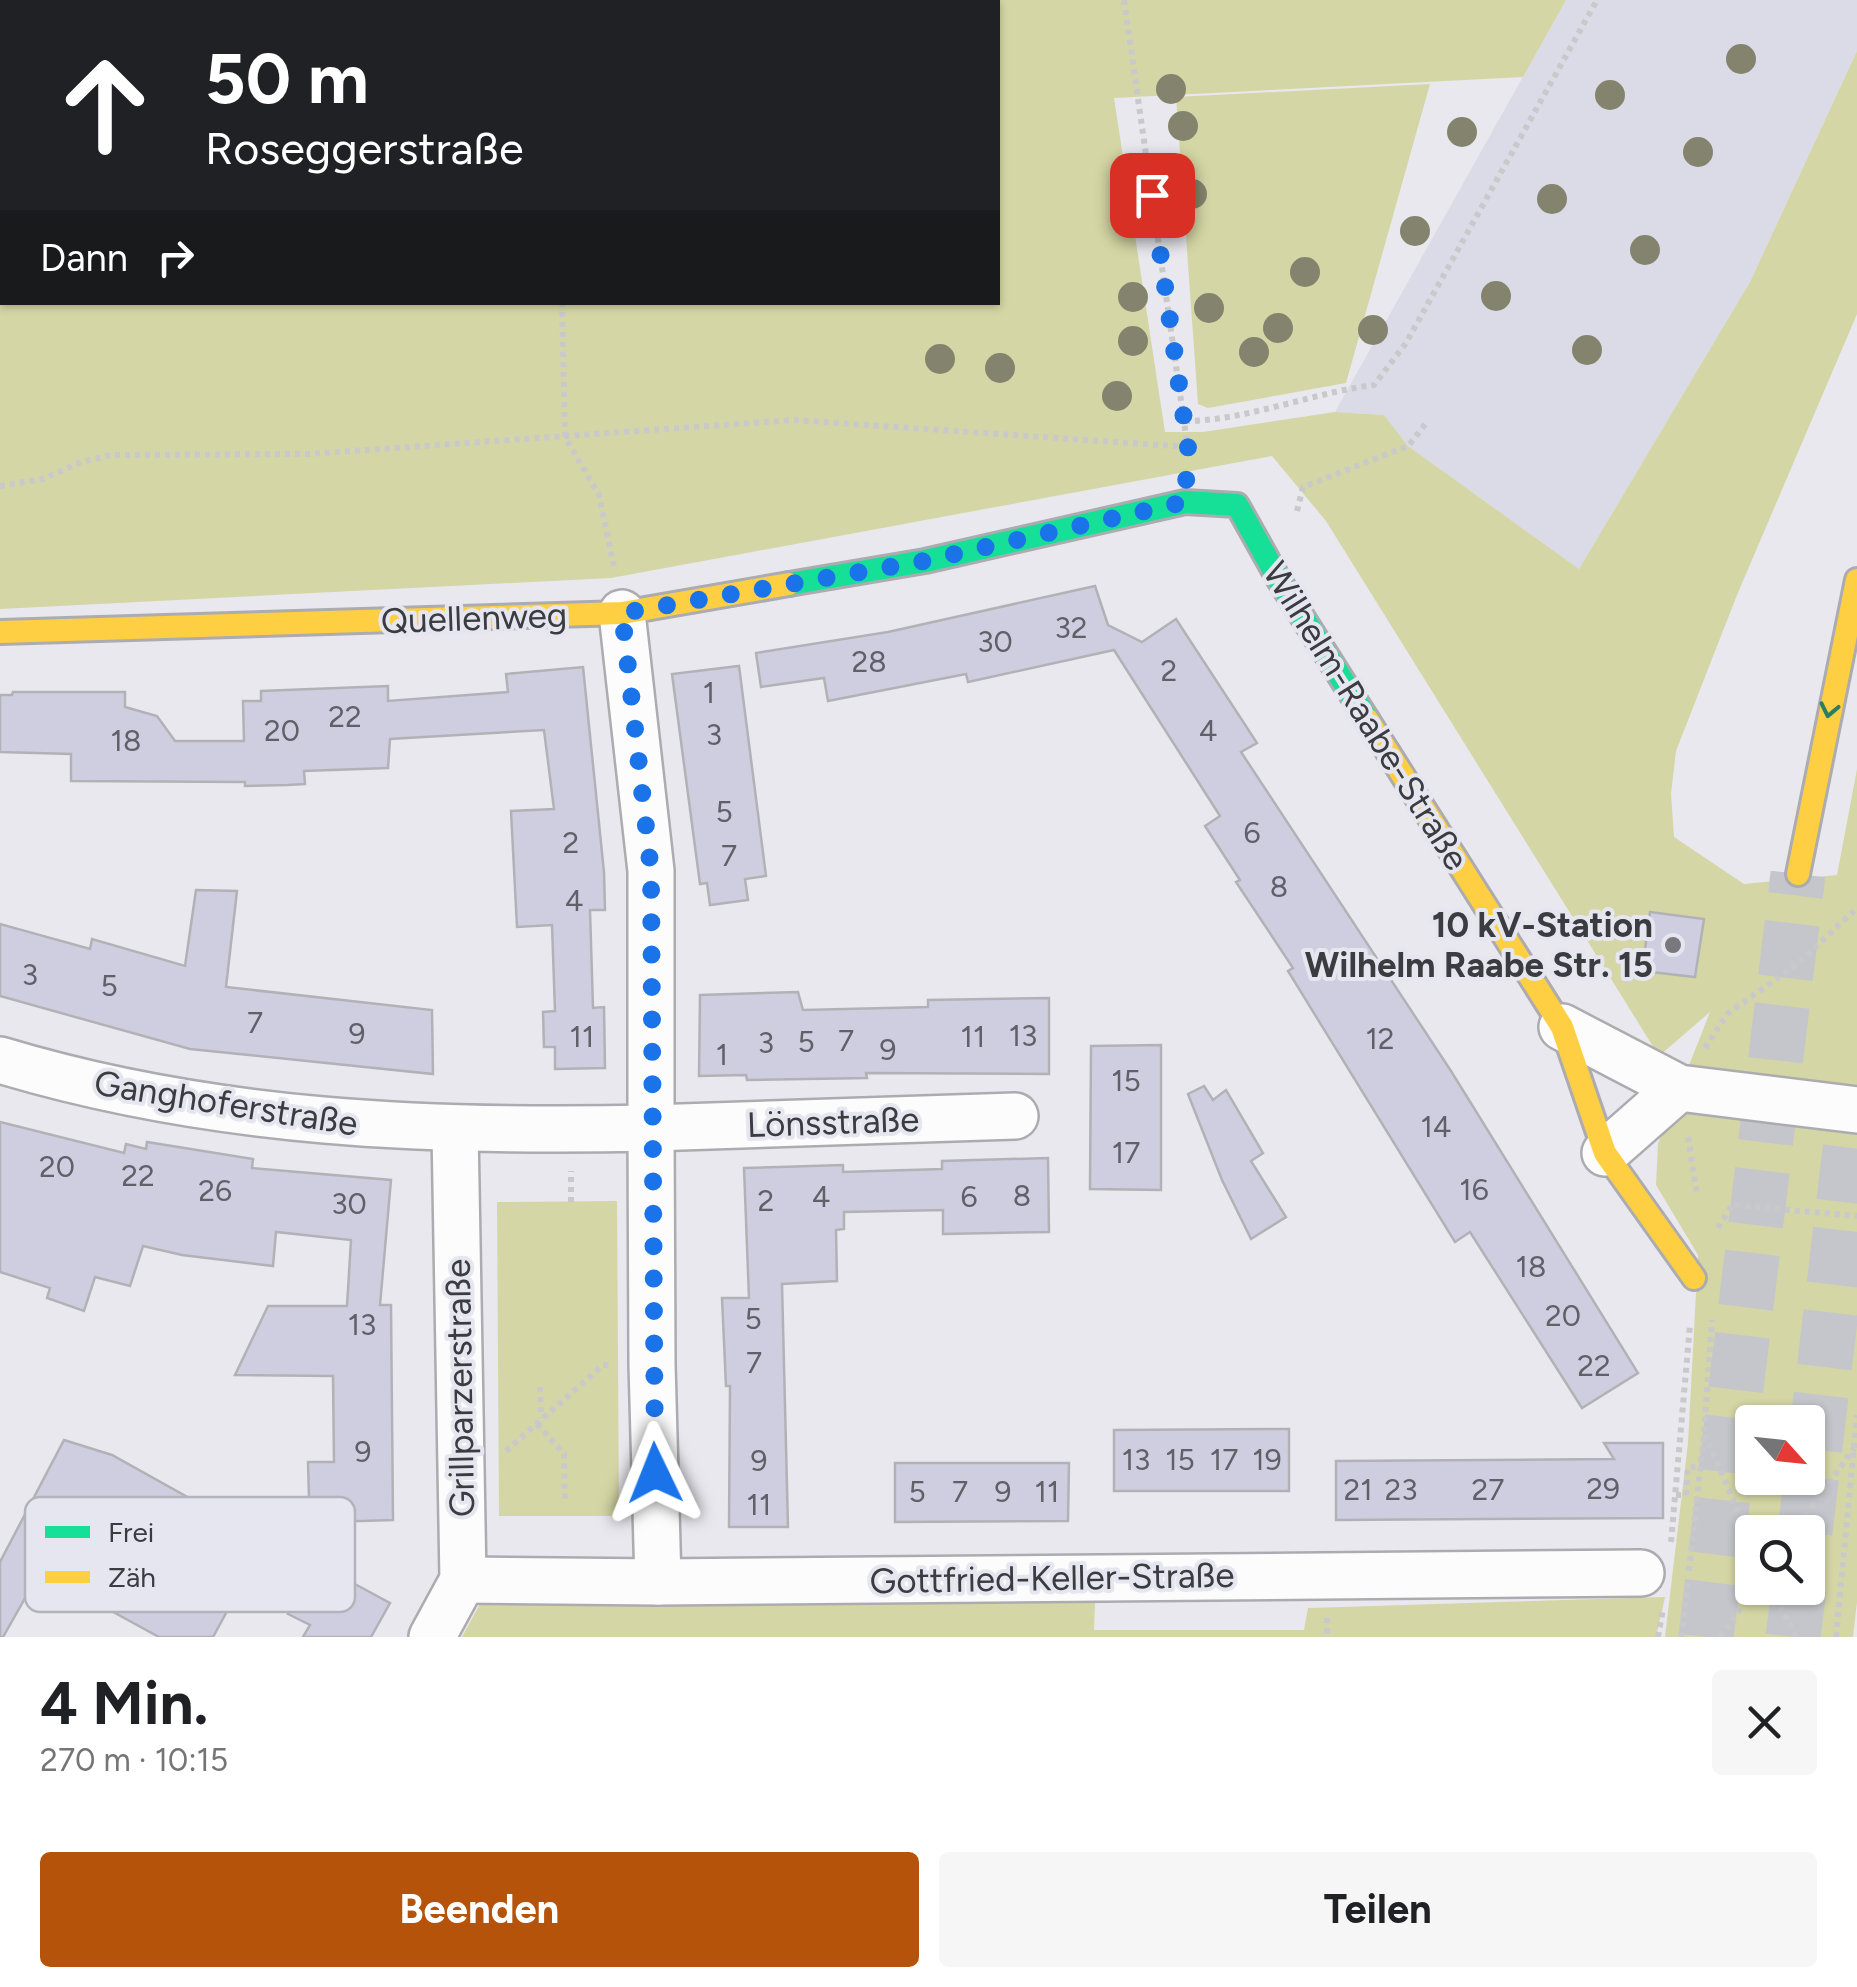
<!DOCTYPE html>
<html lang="de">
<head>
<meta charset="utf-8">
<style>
	body { margin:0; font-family:Figtree,sans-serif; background:#f6f6f6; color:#202124; height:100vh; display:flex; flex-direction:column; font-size:38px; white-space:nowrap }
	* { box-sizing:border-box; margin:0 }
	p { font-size:32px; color:#757577 }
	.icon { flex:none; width:55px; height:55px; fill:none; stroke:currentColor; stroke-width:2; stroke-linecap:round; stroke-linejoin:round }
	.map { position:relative; height:1637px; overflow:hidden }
	.drawer { display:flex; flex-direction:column; background:#fff; flex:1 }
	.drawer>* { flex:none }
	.hud { position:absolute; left:0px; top:0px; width:1000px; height:305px; box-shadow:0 2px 8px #0004; background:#202124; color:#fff; overflow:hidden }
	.needle { width:65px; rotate:117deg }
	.fabs { position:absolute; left:1735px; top:1405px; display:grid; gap:20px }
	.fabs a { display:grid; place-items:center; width:90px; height:90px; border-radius:10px; background:#fff; box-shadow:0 2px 8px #0004; font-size:50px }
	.pin { position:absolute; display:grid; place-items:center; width:85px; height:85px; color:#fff; margin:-42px; border-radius:20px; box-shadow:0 5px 15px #0006 }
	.me { position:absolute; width:110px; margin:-55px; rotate:358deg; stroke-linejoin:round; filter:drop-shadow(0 0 8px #0008) }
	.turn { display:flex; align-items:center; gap:35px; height:210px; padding:0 40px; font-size:45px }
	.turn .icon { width:130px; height:130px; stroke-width:2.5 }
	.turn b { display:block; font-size:70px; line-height:85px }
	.then { display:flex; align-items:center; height:95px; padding:0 40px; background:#0003; gap:20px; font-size:38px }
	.round { display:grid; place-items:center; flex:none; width:105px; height:105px; border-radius:10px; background:#f6f6f6 }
	.summary { display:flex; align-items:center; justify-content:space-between; height:170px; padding:0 40px }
	h1 { font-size:60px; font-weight:700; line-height:75px }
	.button { display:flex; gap:20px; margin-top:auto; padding:20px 40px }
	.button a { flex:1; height:115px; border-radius:10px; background:#b45309; color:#fff; font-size:40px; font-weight:700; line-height:115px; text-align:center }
	.button a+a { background:#f6f6f6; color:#202124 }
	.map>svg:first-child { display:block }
</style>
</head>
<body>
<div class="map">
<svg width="1857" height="1637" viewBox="0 0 1857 1637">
	<rect width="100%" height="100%" fill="#e8e8ee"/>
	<path fill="#dadbe7" d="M1566,0H1857V51L1750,282L1579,569L1408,446L1384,415L1335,412Z"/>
	<g fill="#d5d6a5" fill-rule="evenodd">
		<path d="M0,0H1566L1523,77L1114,98L1165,432H1203L1335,412L1384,415L1408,446L1579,569L1750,282L1857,51V314L1737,595L1676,751L1671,794L1674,837L1744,884L1837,875L1857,769V1602L1853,1637H1665L1688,1443L1698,1255L1656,1185L1658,1144L1710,1012L1659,1056L1326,521L1272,456L611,578L0,609ZM2,2H998V302H2ZM1752,1422H1808V1478H1752ZM1752,1532H1808V1588H1752Z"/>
		<path d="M1430,84L1346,383L1208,408L1198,404L1176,97Z"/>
		<path d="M617,1201L619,1516H499L497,1202Z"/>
		<path d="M1665,1597L1656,1637H462L480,1604L1095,1603L1094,1630H1304L1308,1608Z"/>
	</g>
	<g fill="#cfcee1" stroke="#b2b2b6" stroke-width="2.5">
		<path d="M1095,586L1108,625L1142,642L1176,619L1257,743L1241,752L1451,1071L1638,1373L1582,1408L1470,1232L1455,1242L1288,971L1293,968L1236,882L1240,880L1205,826L1220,816L1114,650L968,682L966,674L828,701L824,678L761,687L756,653L888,632Z"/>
		<path d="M739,666L766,876L745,879L748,900L710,905L707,883L700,884L672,674Z"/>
		<path d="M583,667L604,872L605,910H590L593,1008L604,1007L605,1068L555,1069V1047H544L543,1012L555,1011L552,925L517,927L511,811L554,809L544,730L390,739L388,768L304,771L305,784L287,785L245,786V782L71,781V754L0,752V695H12L13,692H125V707L157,716L175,741H244L243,701H261V691L388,686V701L508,692L506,674Z"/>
		<path d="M196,890L237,891L226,987L432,1010L433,1074L190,1049L0,996V924L90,949L92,939L185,966Z"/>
		<path d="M1650,912L1704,919L1695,977L1642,971Z"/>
		<path d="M798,992L803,1010L928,1007V1000L1049,998V1074L866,1073L867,1078L747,1080L746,1075L699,1076L700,995Z"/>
		<path d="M1161,1045V1190L1090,1189L1091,1046Z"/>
		<path d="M1204,1086L1213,1100L1226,1090L1263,1153L1251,1161L1286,1217L1251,1239L1222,1180L1188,1094Z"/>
		<path d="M0,1122L124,1153L126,1144L146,1149L147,1142L253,1159L252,1168L391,1180L380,1305H391L393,1520L329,1522L339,1498L309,1499L308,1462H334L333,1376L235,1375L268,1306H347L351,1240L276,1232L273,1266L182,1255L143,1246L130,1286L95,1277L84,1311L47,1298L50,1288L0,1272Z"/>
		<path d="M1048,1158L1049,1232L943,1234V1210L844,1212V1229L836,1230L837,1281L782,1284L788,1527H729L730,1386H726L722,1298H749L744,1168L843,1165V1172L942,1169V1161Z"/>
		<path d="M1289,1429V1491H1114V1430Z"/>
		<path d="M64,1440L112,1455L250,1532L234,1561L250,1569L213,1637H159L40,1572L3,1637H0V1562Z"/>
		<path d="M1604,1443H1663V1518L1336,1520V1461L1614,1459Z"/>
		<path d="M895,1463H1069L1068,1521L895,1522Z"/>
		<path d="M310,1560L390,1603L371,1637H303L310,1625L288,1614Z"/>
	</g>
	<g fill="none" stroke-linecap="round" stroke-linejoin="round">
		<g stroke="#c5c6cb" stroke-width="55" stroke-dasharray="55 28" stroke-linecap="butt">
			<path d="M1805,1532L1857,1090"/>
			<path d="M1706,1637L1798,874"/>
			<path d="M1793,1637L1799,1588"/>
		</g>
		<defs>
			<g id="street">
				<path d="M622,613L651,871V1128L1015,1116"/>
				<path d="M1562,1027L1679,1088L1857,1110"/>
				<path d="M0,1060C212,1124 431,1133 651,1128L652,1364L658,1582"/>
				<path d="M1605,1153L1679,1088"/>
				<path d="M463,1580L658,1582L1641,1573"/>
				<path d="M432,1637L463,1580L455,1130"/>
			</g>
			<path id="fast" d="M789,584L925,561L1185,502L1237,505L1279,580L1367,719"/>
			<g id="slow">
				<path d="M0,632L622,613L789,584"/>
				<path d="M1367,719L1562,1027L1605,1153L1694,1278"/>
				<path d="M1798,874L1857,580"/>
			</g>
		</defs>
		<use href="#street" stroke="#acacb0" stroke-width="50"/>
		<use href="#fast" stroke="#acacb0" stroke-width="28"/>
		<use href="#slow" stroke="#acacb0" stroke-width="28"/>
		<g stroke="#c9c9cb" stroke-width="6" stroke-dasharray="5 5" stroke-linecap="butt">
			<path d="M239,0V2"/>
			<path d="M549,0V2"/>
			<path d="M1124,0L1188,450"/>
			<path d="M562,302L565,437L599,495L614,567"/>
			<path d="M1185,421C1245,421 1311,393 1374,385L1406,343L1597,0"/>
			<path d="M0,486L43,479L81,462L111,455L309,454L794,420L1188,447"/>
			<path d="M1297,511L1303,487L1408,446L1428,421"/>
			<path d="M1705,1048L1727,1014L1796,965L1857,908"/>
			<path d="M1688,1137L1697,1194"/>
			<path d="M571,1202V1171"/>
			<path d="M1718,1228L1732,1205L1857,1216"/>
			<path d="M540,1387L541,1418"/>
			<path d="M537,1424L564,1454L565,1501"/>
			<path d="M1705,1434L1752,1545"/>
			<path d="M506,1451L603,1365H611"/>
			<path d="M1676,1495H1686L1688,1468L1700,1466"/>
			<path d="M1794,1532L1854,1448"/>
			<path d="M1671,1542L1690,1325"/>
			<path d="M1689,1571L1704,1433L1712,1320"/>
			<path d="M1771,1588L1796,1637"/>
			<path d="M1327,1618V1637"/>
			<path d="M1658,1637L1663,1609"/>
			<path d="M1681,1637L1687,1584"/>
			<path d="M1720,1637L1755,1588"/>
			<path d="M1836,1637L1857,1415"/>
		</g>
		<use href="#street" stroke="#fcfcfc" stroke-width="45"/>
		<use href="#fast" stroke="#16e098" stroke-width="22"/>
		<use href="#slow" stroke="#ffcf43" stroke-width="22"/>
	</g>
	<g fill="#84846e">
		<circle cx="1741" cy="59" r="15"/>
		<circle cx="1171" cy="89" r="15"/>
		<circle cx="1610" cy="95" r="15"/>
		<circle cx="1183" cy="126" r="15"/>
		<circle cx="1462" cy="132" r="15"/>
		<circle cx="1698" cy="152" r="15"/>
		<circle cx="1192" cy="194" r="15"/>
		<circle cx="1552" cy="199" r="15"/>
		<circle cx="1415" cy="231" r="15"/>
		<circle cx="1645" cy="250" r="15"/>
		<circle cx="1305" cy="272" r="15"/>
		<circle cx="1496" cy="296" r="15"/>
		<circle cx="1133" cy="297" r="15"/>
		<circle cx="1209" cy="308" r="15"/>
		<circle cx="1278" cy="328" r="15"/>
		<circle cx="1373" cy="330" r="15"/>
		<circle cx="1133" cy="341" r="15"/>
		<circle cx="1587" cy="350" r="15"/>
		<circle cx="1254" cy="352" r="15"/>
		<circle cx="940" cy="359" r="15"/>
		<circle cx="1000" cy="368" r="15"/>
		<circle cx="1117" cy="396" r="15"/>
	</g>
	<defs><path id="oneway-chevron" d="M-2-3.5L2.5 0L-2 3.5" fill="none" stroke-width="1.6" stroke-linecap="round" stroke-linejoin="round" transform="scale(2.5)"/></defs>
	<use stroke="#2c7e63" href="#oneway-chevron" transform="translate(1829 710) rotate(102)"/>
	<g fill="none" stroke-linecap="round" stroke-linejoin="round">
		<path stroke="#1a73e8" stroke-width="18" stroke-dasharray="0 32.4" d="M655,1473L651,871L622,613L924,561L1185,502L1188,447L1152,195"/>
	</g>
	<circle fill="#78787d" stroke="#e6e6f0" stroke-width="4" cx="1673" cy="945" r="10"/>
	<g text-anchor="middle" stroke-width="8" stroke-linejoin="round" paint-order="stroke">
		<g font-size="30" fill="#606068">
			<text x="1071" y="638">32</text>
			<text x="995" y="652">30</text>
			<text x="869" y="672">28</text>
			<text x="1169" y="681">2</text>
			<text x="709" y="703">1</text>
			<text x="345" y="727">22</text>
			<text x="282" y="741">20</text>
			<text x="1208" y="741">4</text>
			<text x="714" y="745">3</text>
			<text x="126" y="751">18</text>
			<text x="724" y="822">5</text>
			<text x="1252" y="843">6</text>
			<text x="571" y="853">2</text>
			<text x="729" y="866">7</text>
			<text x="1279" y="897">8</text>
			<text x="574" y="911">4</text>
			<text x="30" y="985">3</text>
			<text x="109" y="996">5</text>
			<text x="255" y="1033">7</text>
			<text x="357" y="1044">9</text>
			<text x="1023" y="1046">13</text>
			<text x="582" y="1047">11</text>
			<text x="973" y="1047">11</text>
			<text x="1380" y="1049">12</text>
			<text x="846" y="1051">7</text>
			<text x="806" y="1052">5</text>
			<text x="766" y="1053">3</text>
			<text x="888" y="1060">9</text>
			<text x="722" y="1065">1</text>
			<text x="1126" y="1091">15</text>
			<text x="1436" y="1137">14</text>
			<text x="1126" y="1163">17</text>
			<text x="57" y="1177">20</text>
			<text x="138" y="1186">22</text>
			<text x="1474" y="1200">16</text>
			<text x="215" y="1201">26</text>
			<text x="1022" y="1206">8</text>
			<text x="821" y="1207">4</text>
			<text x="969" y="1207">6</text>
			<text x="766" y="1211">2</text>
			<text x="349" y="1214">30</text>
			<text x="1531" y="1277">18</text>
			<text x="1563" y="1326">20</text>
			<text x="753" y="1329">5</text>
			<text x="362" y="1335">13</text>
			<text x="754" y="1373">7</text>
			<text x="1594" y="1376">22</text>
			<text x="363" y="1462">9</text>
			<text x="1136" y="1470">13</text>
			<text x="1180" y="1470">15</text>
			<text x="1224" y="1470">17</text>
			<text x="1267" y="1470">19</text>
			<text x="759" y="1471">9</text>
			<text x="1603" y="1499">29</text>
			<text x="1358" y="1500">21</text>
			<text x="1401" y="1500">23</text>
			<text x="1488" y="1500">27</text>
			<text x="917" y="1502">5</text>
			<text x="960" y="1502">7</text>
			<text x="1003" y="1502">9</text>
			<text x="1047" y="1502">11</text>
			<text x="759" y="1515">11</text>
		</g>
		<g font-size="35" fill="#3b3c40" stroke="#e6e6f0">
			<text transform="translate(474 618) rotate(-2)" y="12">Quellenweg</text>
			<text transform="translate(1366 716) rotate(58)" y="12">Wilhelm-Raabe-Straße</text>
			<text transform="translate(226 1103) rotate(9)" y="12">Ganghoferstraße</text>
			<text transform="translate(833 1122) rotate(-2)" y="12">Lönsstraße</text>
			<text transform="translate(460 1388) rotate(-91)" y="12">Grillparzerstraße</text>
			<text transform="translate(1052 1578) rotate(-1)" y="12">Gottfried-Keller-Straße</text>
		</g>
		<g font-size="35" font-weight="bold" fill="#3b3c40" stroke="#e6e6f0" text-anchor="end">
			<text x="1653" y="937">10 kV-Station<tspan x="1653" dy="40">Wilhelm Raabe Str. 15</tspan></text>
		</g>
	</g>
	<rect x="25" y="1497" width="330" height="115" rx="15" fill="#e6e6f0" stroke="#b3b3bb" stroke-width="2.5"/>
	<rect x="45" y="1526" width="45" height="12" fill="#16e098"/>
	<rect x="45" y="1571" width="45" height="12" fill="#ffcf43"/>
	<g font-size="28" fill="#3b3c40">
		<text x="108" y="1542">Frei</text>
		<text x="108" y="1587">Zäh</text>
	</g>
</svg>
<div class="fabs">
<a><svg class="needle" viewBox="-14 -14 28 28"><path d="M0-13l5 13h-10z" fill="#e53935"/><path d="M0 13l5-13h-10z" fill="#757577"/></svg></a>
<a><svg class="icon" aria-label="search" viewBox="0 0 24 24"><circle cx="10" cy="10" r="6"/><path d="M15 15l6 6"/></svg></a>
</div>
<div class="pin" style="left:1152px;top:195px;background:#d93025"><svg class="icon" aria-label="arrive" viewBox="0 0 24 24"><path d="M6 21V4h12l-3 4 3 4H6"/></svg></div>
<svg class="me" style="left:655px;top:1473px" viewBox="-20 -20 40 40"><path d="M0-17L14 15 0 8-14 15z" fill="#1a73e8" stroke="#fff" stroke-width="4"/></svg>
<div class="hud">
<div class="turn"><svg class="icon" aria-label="ahead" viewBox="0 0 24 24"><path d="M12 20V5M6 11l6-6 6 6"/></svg><div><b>50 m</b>Roseggerstraße</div></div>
<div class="then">Dann<svg class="icon" aria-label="right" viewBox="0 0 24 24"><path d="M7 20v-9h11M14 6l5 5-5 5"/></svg></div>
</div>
</div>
<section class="drawer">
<div class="summary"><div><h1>4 Min.</h1><p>270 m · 10:15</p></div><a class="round"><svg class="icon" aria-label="close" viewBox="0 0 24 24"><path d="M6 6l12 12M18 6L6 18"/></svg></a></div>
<div class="button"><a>Beenden</a><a>Teilen</a></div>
</section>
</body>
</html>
